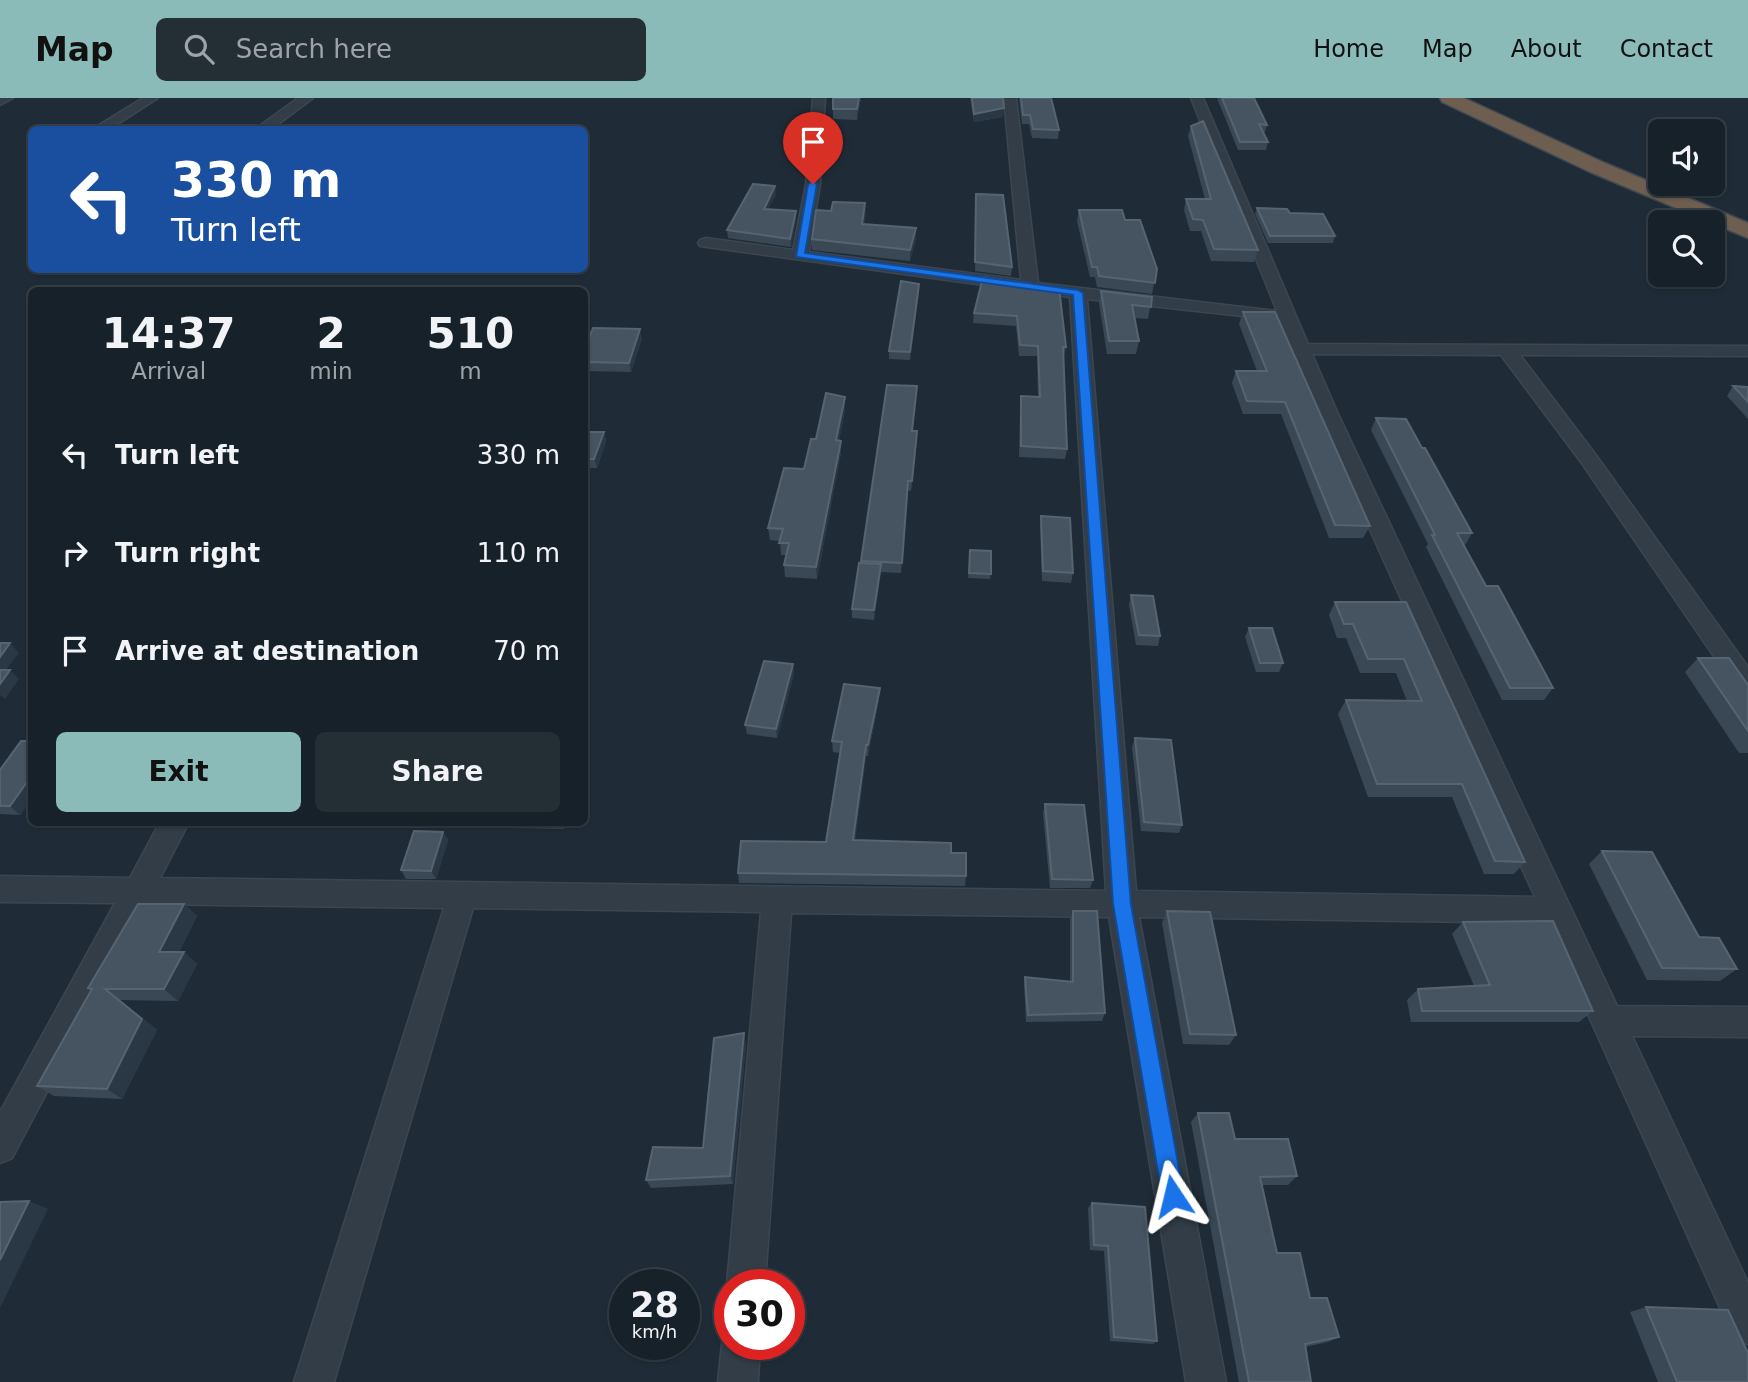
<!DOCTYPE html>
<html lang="en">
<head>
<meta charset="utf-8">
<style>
	body { margin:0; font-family:"DejaVu Sans",sans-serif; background:#242e35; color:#f1f3f6; height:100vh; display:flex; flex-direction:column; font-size:26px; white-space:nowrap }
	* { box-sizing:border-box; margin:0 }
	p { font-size:23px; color:#9ea3a8 }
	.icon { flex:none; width:38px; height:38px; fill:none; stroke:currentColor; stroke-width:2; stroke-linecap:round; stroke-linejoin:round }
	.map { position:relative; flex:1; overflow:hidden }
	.panel { position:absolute; left:28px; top:189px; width:560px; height:539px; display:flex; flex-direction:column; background:#172129; border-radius:10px; box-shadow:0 2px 5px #0004,0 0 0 2px #363e46 }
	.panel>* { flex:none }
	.guide { position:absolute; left:28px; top:28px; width:560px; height:147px; border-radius:10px; box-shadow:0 2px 5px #0004,0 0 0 2px #363e46; background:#1a4fa0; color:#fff; overflow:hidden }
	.fabs { position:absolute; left:1648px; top:21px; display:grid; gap:14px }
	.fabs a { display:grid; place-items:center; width:77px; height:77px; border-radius:10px; background:#172129; box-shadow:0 2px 5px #0004,0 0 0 2px #363e46; font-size:35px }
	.speed { position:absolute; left:609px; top:1171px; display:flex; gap:14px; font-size:35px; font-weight:700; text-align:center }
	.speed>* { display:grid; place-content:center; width:91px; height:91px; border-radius:50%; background:#172129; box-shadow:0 2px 5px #0004,0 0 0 2px #363e46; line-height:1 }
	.speed small { font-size:18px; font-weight:400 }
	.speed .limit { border:10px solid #d22; background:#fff; color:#111 }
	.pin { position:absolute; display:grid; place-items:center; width:60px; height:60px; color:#fff; margin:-72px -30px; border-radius:50% 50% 50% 0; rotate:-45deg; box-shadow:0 0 7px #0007 }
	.pin .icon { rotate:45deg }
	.me { position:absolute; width:77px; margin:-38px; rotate:350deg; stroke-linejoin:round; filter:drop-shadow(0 0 5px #0008) }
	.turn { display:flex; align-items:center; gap:24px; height:147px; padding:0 28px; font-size:32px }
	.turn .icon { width:91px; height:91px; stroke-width:2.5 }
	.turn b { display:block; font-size:49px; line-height:60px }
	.eta { display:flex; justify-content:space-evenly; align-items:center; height:119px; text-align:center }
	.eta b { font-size:42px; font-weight:700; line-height:49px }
	.action { display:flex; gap:14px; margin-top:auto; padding:14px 28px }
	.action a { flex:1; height:80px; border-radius:10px; background:#8bbbb9; color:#111; font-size:28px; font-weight:700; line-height:80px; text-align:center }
	.action a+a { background:#242e35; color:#f1f3f6 }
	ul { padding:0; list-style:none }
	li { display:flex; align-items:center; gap:21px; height:98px; padding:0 28px }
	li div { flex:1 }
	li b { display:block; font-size:26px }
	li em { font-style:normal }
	header { display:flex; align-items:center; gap:42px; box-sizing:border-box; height:98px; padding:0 35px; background:#8bbbb9; color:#111 }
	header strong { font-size:33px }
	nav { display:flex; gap:38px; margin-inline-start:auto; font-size:24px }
	.search { width:490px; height:63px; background:#242e35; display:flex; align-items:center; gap:18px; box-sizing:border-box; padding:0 24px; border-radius:10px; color:#9ea3a8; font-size:26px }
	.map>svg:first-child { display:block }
</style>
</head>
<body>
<header>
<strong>Map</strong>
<div class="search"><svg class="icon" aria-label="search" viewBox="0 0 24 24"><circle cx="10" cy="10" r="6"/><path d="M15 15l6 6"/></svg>Search here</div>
<nav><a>Home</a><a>Map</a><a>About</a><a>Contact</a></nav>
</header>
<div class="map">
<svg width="1748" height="1284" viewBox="0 0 1748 1284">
	<rect width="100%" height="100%" fill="#1f2c37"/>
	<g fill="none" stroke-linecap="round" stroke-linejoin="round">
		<defs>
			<g id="street">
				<path d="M0,0H13L0,7Z"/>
				<path d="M143,0H158L108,32H91Z"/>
				<path d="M298,0H313L270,32H254Z"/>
				<path d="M813,0H825L820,86L809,154L1021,182L1004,0H1016L1038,185L1277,213L1191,0H1203L1308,246L1748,248V258L1520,257L1595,356L1748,569V597L1739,595L1581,364L1501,257L1312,256L1338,316L1617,908L1748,909V939L1632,938L1748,1185V1246L1734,1241L1547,825L1139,819L1226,1284H1186L1109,819L791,815L765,1186H730V1192L727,1186L761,814L473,810L334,1284H294L444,810L146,806L12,1060L0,1065V1014L115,805L0,804V778L130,780L160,724H189L160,780L1106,793L1070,199L700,148L698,145L700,142L706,140L793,152L806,86ZM1087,201L1280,222L1318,316L1535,799L1136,793Z"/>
				<path d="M730,1231V1246H760L758,1284H718L722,1246Z"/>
			</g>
			<path id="highway" d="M1440,0H1464L1605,65L1748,125V140L1590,74L1442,4Z"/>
		</defs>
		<use href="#street" stroke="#3c4651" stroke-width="3"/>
		<use href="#highway" stroke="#3d4852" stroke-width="3"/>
		<use href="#street" fill="#323d47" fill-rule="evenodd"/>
		<use href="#highway" fill="#6e5e4f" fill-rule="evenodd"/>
	</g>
	<g fill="#3a4856">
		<path d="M861,0L857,22L833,21V11Z"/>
		<path d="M970,0H1003V19L974,24Z"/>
		<path d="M1019,0H1051L1059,32L1058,41L1032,40L1029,26H1022Z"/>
		<path d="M1217,0H1254L1267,27L1265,34H1263L1268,44L1266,52H1238Z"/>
		<path d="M1191,28L1258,152L1254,164L1211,163L1201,133H1190L1184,112L1186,101H1205L1188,38Z"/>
		<path d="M776,96L768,111L796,121L791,149L728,140L727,132Z"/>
		<path d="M976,96L1012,169L1011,178L975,173Z"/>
		<path d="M1257,110L1290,115L1335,138L1333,145H1268L1255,116Z"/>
		<path d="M1079,112L1125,122L1157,171L1152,196L1097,189L1095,179H1090L1077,123Z"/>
		<path d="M866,116L864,126L916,130V141L910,163L812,152V141Z"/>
		<path d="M983,179L1066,249L1064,259H1063L1067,351L1065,361L1019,359L1020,309L1021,298L1038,299L1037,258H1019L1016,228L973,225L974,215Z"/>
		<path d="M1101,193L1152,199L1148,221L1135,220L1139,243L1136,256H1107L1099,205Z"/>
		<path d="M919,194L910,262L889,261V253Z"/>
		<path d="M1243,214L1370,428L1363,440H1329L1281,316H1243L1232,285L1236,273H1257L1239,226Z"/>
		<path d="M642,240L631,274L584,273V253Z"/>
		<path d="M887,287L916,297L912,333L917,342L911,393L908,392L901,475L881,474L874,522L852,520V511L861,465Z"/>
		<path d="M1733,288L1748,289V321L1727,298Z"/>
		<path d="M845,311L839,343H841V355L817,481L785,479L784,467L786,457H781L780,443L770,442L768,430L804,371L816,341Z"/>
		<path d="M1376,320L1422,350L1472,435L1465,447H1464L1486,488L1553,590L1544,602H1502L1426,449L1428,446L1371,332Z"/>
		<path d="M584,334H604L606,343L597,370H584Z"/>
		<path d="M1041,418L1073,475L1071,485L1042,483L1040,428Z"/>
		<path d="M970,452L991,476L990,481L968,480Z"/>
		<path d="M1131,497L1160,538L1158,548L1136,547L1129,507Z"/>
		<path d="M1335,504H1406L1525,764L1514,776H1484L1452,699H1368L1338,616L1346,602L1407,603L1396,575H1360L1346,540H1337L1329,517Z"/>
		<path d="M1249,530L1283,565L1279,574H1256L1245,539Z"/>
		<path d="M1698,560L1748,587V655H1739L1685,574Z"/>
		<path d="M793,566L794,576L777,640L747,636L745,627Z"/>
		<path d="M879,601L868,658H866L855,742L951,755L966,778L965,788L739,785L738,775L826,744L840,655L833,654L832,643Z"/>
		<path d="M1135,640L1182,727L1179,735L1141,733L1132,649Z"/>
		<path d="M32,643V700L20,717L0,716V672Z"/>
		<path d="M1045,706L1093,782L1090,790H1050L1043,715Z"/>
		<path d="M505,724H565L564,731L507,730Z"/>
		<path d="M443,734L448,742L436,781H406L401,772Z"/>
		<path d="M1602,753L1699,839L1737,871L1720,883L1647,882L1589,766Z"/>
		<path d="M184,806L197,818L179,854H184L197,866L178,903L120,902L157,932L122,1001L54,998L37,988L91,893L88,890Z"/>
		<path d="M1073,813L1105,915L1102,923L1026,924L1024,887L1025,879L1070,884V821Z"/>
		<path d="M1167,813L1236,937L1229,947L1183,946L1162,825Z"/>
		<path d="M1463,824L1593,913L1579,924H1411L1407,902L1418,891L1474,888L1452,836Z"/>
		<path d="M746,946L733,1086L651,1090L646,1082L703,1050Z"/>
		<path d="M1198,1015L1235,1041L1297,1078L1288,1087H1262L1277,1155L1339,1239L1328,1244L1305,1249L1311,1284H1239L1191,1024Z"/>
		<path d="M1092,1105L1157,1243L1153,1246L1110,1243L1104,1153L1090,1152L1088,1110Z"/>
		<path d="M1646,1209L1748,1284H1658L1630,1214Z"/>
	</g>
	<g fill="#2a3845">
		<path d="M859,0H861L857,22V11Z"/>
		<path d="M1004,10L1003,19L974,24V16Z"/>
		<path d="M775,88L776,96L764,119V111Z"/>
		<path d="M865,105L866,116L862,137V126Z"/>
		<path d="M796,113V121L791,149L790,141Z"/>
		<path d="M916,130V141L910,163V152Z"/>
		<path d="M919,186V194L910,262V254Z"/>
		<path d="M640,231L642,240L631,274L629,265Z"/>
		<path d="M845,299V311L837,354L836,342Z"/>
		<path d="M604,334L606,343L597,370L594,361Z"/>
		<path d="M841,343V355L817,481L816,469Z"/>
		<path d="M881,466L880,476L874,522V512Z"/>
		<path d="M10,545L19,555L0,580V559Z"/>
		<path d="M793,566L794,576L777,640L776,631Z"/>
		<path d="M10,572L19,581L5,601L0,597V586Z"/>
		<path d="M880,590L879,601L868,658V647Z"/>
		<path d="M866,647V658L854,752L853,742Z"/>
		<path d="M32,677V700L20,717L10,708Z"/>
		<path d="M443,734L448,742L436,781L431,773Z"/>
		<path d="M184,806L197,818L173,866L159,854Z"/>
		<path d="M184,854L197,866L178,903L164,891Z"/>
		<path d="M105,891L157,932L122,1001L107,991Z"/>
		<path d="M744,935L746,946L733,1086L730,1078Z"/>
		<path d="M29,1103L48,1111L0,1210V1162Z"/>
	</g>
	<g fill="#465462" stroke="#566472" stroke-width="2">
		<path d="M833,0H859L857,11H833Z"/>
		<path d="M972,0H1003L1004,10L974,16Z"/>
		<path d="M1021,0H1051L1059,32L1033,31L1030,17H1023Z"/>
		<path d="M1222,0H1254L1267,27L1259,26L1268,44H1240Z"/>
		<path d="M1203,23L1258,152L1214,151L1203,122L1193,121L1186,101H1211L1191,28Z"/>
		<path d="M753,86L775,88L764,111L796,113L790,141L727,132Z"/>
		<path d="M976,96L1003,97L1012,169L975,164Z"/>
		<path d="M833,104L865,105L862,126L916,130L910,152L812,141L816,112L831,113Z"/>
		<path d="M1257,110L1287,111L1290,115L1323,116L1335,138H1270Z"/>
		<path d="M1079,112H1122L1125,122H1140L1157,171L1155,185L1099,178L1097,169H1092Z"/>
		<path d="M983,179L1059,190L1066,249H1063L1067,351L1021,348V298L1040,299L1038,248L1020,247L1017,218L974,215Z"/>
		<path d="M901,183L919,186L910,254L889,253Z"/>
		<path d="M1101,193L1152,199L1151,209L1132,207L1139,243H1109Z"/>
		<path d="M1243,214H1275L1370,428L1335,427L1285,304L1247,303L1236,273H1267Z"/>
		<path d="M593,230L640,231L629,265L584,264V253Z"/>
		<path d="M887,287L917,288L912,333H917L912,383H908L902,465L861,463Z"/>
		<path d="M1733,288L1748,289V304Z"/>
		<path d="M826,295L845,299L836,342L841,343L816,469L784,467L789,445H779L783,431L768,430L784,370L804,371L811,341H816Z"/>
		<path d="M1376,320L1406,321L1422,350H1425L1472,435H1457L1486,488H1498L1553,590H1510L1432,437H1435Z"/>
		<path d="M584,334H604L594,361H584Z"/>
		<path d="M1041,418L1070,420L1073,475L1043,473Z"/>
		<path d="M970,452L991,453V476L969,475Z"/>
		<path d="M859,465L881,466L874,512L852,511Z"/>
		<path d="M1131,497L1153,498L1160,538L1139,537Z"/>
		<path d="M1335,504H1406L1525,764L1495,763L1462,686H1377L1346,602L1422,603L1404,561H1368L1353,526H1344Z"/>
		<path d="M1249,530H1272L1283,565H1260Z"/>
		<path d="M0,545H10L0,559Z"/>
		<path d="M1698,560H1729L1748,587V633Z"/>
		<path d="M764,563L793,566L776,631L745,627Z"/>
		<path d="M0,572H10L0,586Z"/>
		<path d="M844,586L880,590L868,647H866L853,742L951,745V755H966V778L738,775L741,743L826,744L842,644L832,643Z"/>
		<path d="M1135,640L1171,642L1182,727L1144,724Z"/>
		<path d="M21,643H32V677L10,708H0V672Z"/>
		<path d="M1045,706L1084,707L1093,782L1052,781Z"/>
		<path d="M414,733L443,734L431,773L401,772Z"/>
		<path d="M1602,753L1652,754L1699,839L1719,840L1737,871L1662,870Z"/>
		<path d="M138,806H184L159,854H184L164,891H105L142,921L107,991L37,988L92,891L88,890Z"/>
		<path d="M1073,813H1097L1105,915L1028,917L1025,879L1073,884Z"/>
		<path d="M1167,813L1210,814L1236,937L1190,936Z"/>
		<path d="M1553,823L1593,913H1422L1418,891L1490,887L1463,824Z"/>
		<path d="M744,935L730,1078L646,1082L653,1049L703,1050L714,940Z"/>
		<path d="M1198,1015H1229L1235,1041H1288L1297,1078L1260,1079L1277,1155H1300L1310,1200H1327L1339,1239L1305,1246L1311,1284H1249Z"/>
		<path d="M29,1103L0,1162V1104Z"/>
		<path d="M1092,1105L1145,1109L1157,1243L1114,1239L1108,1148L1094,1147Z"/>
		<path d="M1646,1209L1728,1212L1748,1255V1284H1677Z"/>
	</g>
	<path fill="#1a73e8" stroke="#114b97" stroke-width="2" d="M813,83L817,86L805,155L1078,192L1083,195L1131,806L1184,1098L1181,1106L1173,1109L1166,1106L1162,1098L1113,806L1073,197L796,159L808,86Z"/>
</svg>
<div class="fabs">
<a><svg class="icon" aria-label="sound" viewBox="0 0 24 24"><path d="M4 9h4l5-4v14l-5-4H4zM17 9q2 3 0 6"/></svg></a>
<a><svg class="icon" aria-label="search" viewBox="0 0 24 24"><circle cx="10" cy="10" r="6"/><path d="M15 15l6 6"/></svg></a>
</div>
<div class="speed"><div>28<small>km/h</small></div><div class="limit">30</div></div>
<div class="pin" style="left:813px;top:86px;background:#d93025"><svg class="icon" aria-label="arrive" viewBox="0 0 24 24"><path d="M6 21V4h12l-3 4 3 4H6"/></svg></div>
<svg class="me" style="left:1173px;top:1098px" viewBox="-20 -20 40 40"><path d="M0-17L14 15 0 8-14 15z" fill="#1a73e8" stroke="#fff" stroke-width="4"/></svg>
<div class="guide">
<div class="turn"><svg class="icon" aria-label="left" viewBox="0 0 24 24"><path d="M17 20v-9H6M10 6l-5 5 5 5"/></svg><div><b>330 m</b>Turn left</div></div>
</div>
<section class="panel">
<div class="eta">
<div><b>14:37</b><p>Arrival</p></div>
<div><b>2</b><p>min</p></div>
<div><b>510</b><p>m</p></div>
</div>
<ul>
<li><svg class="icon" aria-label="left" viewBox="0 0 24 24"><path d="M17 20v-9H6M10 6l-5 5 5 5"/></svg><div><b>Turn left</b></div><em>330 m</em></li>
<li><svg class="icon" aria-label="right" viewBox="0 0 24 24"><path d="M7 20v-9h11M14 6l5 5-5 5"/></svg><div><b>Turn right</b></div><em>110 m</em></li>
<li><svg class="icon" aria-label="arrive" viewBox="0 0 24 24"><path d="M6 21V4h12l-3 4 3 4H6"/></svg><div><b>Arrive at destination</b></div><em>70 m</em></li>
</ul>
<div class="action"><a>Exit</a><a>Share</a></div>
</section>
</div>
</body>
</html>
